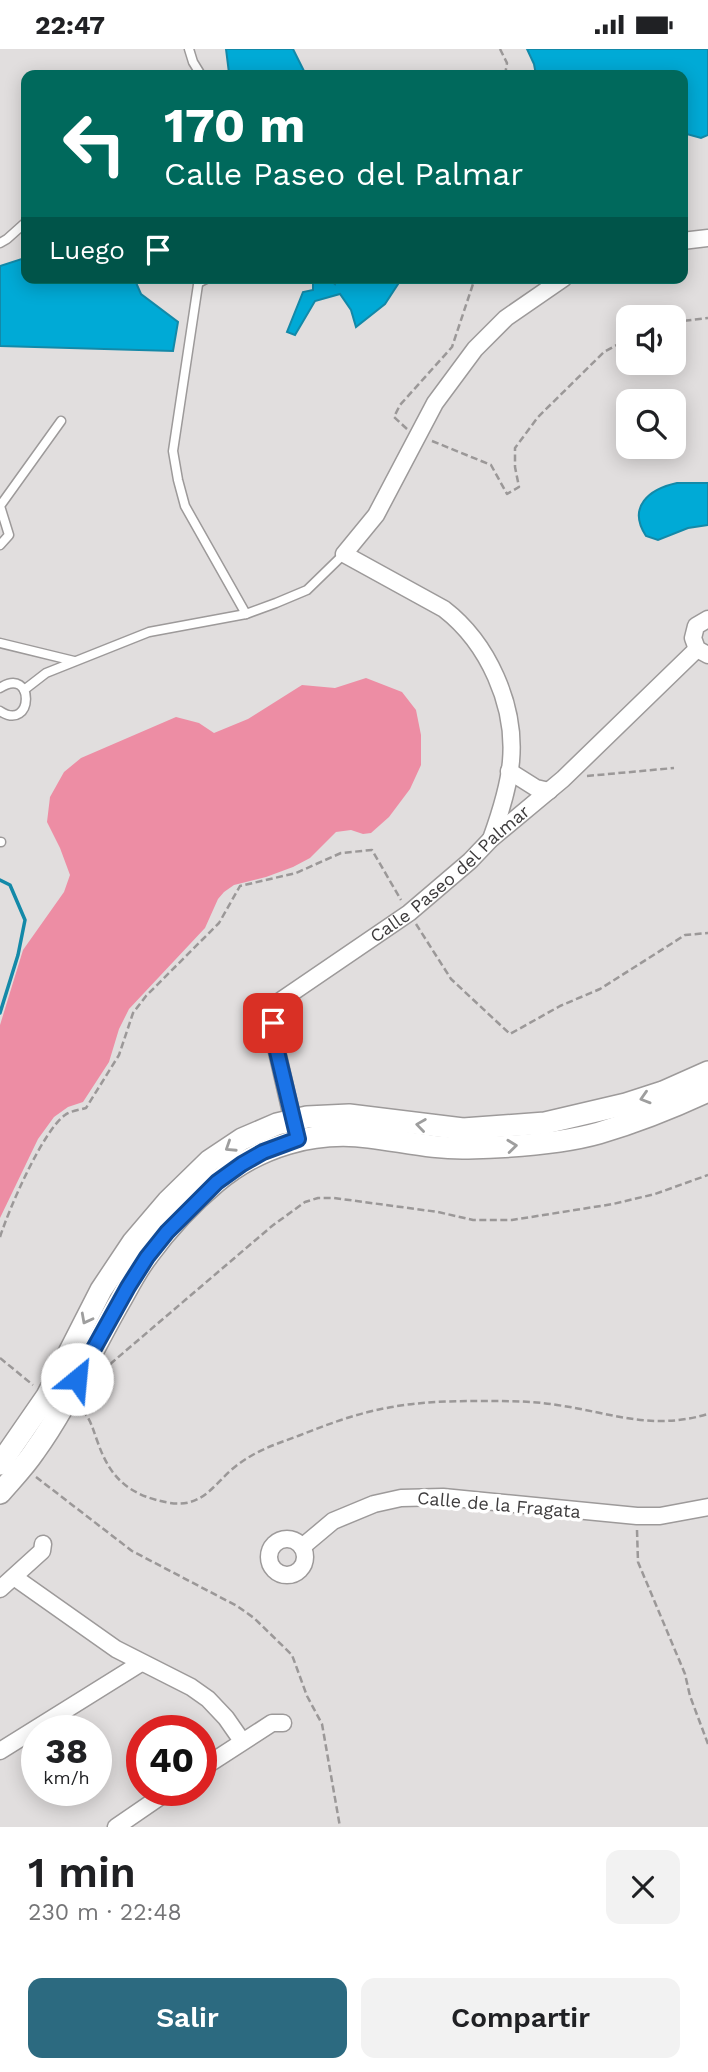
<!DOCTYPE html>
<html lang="es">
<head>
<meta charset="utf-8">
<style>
	body { margin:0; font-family:"Work Sans",sans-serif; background:#f2f2f2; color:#202124; height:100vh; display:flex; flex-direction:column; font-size:26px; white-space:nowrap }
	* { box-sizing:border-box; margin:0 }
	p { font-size:23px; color:#757577 }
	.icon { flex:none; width:38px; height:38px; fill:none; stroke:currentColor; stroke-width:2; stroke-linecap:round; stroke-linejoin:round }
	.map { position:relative; height:1778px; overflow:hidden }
	.sheet { display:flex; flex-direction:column; background:#fff; flex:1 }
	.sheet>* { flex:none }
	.hud { position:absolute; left:21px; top:21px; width:667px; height:214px; border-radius:14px; box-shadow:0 4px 18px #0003; background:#00695c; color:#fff; overflow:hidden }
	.controls { position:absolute; left:616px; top:256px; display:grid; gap:14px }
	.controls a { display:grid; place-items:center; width:70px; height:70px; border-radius:14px; background:#fff; box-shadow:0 4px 18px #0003; font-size:35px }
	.speed { position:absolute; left:21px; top:1666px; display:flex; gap:14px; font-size:35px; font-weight:700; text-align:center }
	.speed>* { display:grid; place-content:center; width:91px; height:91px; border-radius:50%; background:#fff; box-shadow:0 4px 18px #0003; line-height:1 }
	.speed small { font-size:18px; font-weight:400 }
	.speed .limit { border:10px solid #d22; background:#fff; color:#111 }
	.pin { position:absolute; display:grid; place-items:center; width:60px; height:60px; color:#fff; margin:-30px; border-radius:14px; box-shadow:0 4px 10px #0006 }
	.me { position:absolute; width:77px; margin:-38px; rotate:28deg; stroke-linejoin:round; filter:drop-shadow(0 0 5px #0008) }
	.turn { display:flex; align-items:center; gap:24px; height:147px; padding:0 28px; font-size:32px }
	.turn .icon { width:91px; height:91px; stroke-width:2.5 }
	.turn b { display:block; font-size:49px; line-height:60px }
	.then { display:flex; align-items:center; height:66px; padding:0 28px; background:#0003; gap:14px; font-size:26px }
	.round { display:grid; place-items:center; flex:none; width:74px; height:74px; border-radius:14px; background:#f2f2f2 }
	.headline { display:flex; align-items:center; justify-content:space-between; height:119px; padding:0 28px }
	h1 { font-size:42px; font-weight:600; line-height:52px }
	.button { display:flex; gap:14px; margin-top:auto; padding:14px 28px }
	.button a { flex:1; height:80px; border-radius:14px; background:#2c6a80; color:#fff; font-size:28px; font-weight:600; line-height:80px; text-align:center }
	.button a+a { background:#f2f2f2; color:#202124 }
	.status { display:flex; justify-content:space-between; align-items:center; height:49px; padding:0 35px; background:#fff; direction:ltr }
	.status svg { height:19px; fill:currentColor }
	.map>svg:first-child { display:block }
</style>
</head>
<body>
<div class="status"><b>22:47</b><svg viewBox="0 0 49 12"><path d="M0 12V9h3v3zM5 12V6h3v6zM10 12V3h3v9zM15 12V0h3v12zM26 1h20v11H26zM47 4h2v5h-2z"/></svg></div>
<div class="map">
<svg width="708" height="1778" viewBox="0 0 708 1778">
	<rect width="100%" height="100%" fill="#e1dede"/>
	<path fill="#ed8da4" d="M366,629L402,643L416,661L421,686V716L410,740L389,768L371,784L363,785L351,781L336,783L310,809L293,818L266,828L234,836L224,843L218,850L205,879L129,960L119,980L109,1013L83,1053L68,1058L54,1068L38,1090L0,1169V976L23,901L64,843L70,826L60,799L47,773L50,748L64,723L81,709L176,668L199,674L214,684L248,670L302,636L335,639Z"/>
	<g fill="#00aad6" stroke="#1389a8" stroke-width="2">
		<path d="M226,0H293L306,26H231L229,24Z"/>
		<path d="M527,0H708V86L701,89L683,84L682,26H536L534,15Z"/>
		<path d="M26,205V229H134L141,245L178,273L173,302L0,297V217L22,210Z"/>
		<path d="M313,229H327L335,235L337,229H402L385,255L356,278L351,261L340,245L315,252L295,286L287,283L303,243L313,241Z"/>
		<path d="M677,434H708V476L688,479L658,491L646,487C627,458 649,440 677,434Z"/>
	</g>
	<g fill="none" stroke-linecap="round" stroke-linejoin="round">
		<path stroke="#1389a8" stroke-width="3.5" d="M0,831L10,836L25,871L18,906L0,964"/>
		<defs>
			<g id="lane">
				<path d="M189,0L193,13L201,26"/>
				<path d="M0,194L7,190L26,173"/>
				<path d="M199,229L173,402L178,431L185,457L246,565"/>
				<path d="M198,234L208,229"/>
				<path d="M0,496L9,486L0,457L61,372"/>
				<path d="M0,594L74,612"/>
				<path d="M0,639C35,616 34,684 0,662"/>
				<path d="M24,641L46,624L149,583L246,565L276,554L307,541L344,505"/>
				<path d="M0,793H1"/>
			</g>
			<g id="street">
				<path d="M682,192L708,189"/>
				<path d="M708,570L696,577L693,589L697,600L708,606"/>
				<path d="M509,722L536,739L549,742"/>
				<path d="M491,790C500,765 509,738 511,712C516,656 488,594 444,560L344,505L376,466L435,354L475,300L506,269L564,229"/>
				<path id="s1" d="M295,1081L275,994L273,974L280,952L409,864L470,812L491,790L563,730L697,600"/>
				<circle cx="287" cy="1508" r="18"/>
				<path d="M302,1498L333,1472L374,1455L401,1449L443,1448L637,1467H660L708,1458"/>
				<path d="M14,1528L116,1600L191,1638L208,1650L226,1669L242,1692"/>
				<path d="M0,1540L42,1502L43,1495"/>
				<path d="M0,1702L141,1614"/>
				<path d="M201,1720L272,1674H283"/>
				<path d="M116,1778L170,1741"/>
			</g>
			<g id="secondary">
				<path d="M0,1415L47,1347L101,1241L133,1193L168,1152L209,1112L242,1090L277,1075L307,1068L349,1066L463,1080L545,1074L626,1055L663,1043L708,1023"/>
				<path d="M0,1444C11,1431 24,1418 34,1403C68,1356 91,1302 120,1252C129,1236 137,1220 148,1206C167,1180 191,1154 216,1133C259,1097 313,1081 369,1088C402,1092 434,1100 468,1099C509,1098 560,1095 599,1084C636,1073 674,1058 708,1042"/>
			</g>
		</defs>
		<use href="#lane" stroke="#9d9a9a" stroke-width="11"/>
		<use href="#street" stroke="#9d9a9a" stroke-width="19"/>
		<use href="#secondary" stroke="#9d9a9a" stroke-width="24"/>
		<g stroke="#9b9898" stroke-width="2.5" stroke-dasharray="7 3.5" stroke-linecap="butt">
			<path d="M500,0L507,14L505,26"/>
			<path d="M674,273L708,269"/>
			<path d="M407,380L394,368L400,356L452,298L475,229"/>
			<path d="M432,392L491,416L507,445L519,438L515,418V399L538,368L604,303L628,290"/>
			<path d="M587,727L674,719"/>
			<path d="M416,875L451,930L510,985L560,957L600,940L685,886L708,884"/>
			<path d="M0,1188C9,1160 42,1083 65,1066C70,1062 79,1061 86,1059L119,1006L133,964L146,947L219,874L240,837L296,824L341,804L372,801L401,851"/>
			<path d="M0,1309L33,1336"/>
			<path d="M102,1322L272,1177L305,1153L318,1149H334L438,1163L473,1171H512L613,1155L655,1145L708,1126"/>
			<path d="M82,1361C91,1370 93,1381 98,1394C111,1431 131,1447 170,1454C204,1459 215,1433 236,1417C255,1402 276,1395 298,1387C321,1378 344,1369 368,1363C409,1353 441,1352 483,1352C508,1352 533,1352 557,1356C613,1364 650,1382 708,1365"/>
			<path d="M36,1428L132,1502L237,1557L254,1569L292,1606L307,1647L322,1675L340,1778"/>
			<path d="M637,1481L638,1513L685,1625L690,1647L708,1695"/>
		</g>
		<use href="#lane" stroke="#fff" stroke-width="8"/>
		<use href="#street" stroke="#fff" stroke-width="16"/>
		<use href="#secondary" stroke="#fff" stroke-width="21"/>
	</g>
	<defs><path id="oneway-chevron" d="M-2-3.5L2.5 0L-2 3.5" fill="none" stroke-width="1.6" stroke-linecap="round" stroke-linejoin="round" transform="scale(1.75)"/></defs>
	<g stroke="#9e9e9e">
		<use href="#oneway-chevron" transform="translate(645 1049) rotate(163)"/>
		<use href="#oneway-chevron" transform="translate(421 1076) rotate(-172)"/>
		<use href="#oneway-chevron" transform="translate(512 1097) rotate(-6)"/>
		<use href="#oneway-chevron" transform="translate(230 1098) rotate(147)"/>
		<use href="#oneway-chevron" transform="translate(86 1270) rotate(118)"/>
	</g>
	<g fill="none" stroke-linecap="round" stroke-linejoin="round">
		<defs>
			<path id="route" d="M77,1330L128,1238L147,1208L167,1183L217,1133L242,1115L263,1103L298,1090L275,994L273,974"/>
		</defs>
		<use href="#route" stroke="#114b97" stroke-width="18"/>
		<use href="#route" stroke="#1a73e8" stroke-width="12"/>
	</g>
	<g text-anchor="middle" stroke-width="7" stroke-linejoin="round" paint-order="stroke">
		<g font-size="18" fill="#3e3c3d" stroke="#fff">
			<text dy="6" stroke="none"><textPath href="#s1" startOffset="345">Calle Paseo del Palmar</textPath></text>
			<text transform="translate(499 1456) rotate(5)" y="6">Calle de la Fragata</text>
		</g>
	</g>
</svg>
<div class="controls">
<a><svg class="icon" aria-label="sound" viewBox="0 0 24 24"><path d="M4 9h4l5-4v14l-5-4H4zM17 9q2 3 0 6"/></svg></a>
<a><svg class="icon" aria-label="search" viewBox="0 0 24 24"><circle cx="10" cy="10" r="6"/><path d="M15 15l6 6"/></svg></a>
</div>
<div class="speed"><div>38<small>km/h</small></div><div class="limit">40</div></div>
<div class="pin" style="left:273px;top:974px;background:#d93025"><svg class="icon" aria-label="arrive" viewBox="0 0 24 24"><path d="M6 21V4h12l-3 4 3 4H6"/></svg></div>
<svg class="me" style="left:77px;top:1330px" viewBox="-20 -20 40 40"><circle r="19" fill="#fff"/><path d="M0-13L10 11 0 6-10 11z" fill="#1a73e8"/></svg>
<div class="hud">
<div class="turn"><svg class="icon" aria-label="left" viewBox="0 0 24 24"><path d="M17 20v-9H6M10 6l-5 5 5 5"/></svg><div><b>170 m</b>Calle Paseo del Palmar</div></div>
<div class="then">Luego<svg class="icon" aria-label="arrive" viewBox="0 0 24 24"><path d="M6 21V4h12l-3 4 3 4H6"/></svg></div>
</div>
</div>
<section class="sheet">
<div class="headline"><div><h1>1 min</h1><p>230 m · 22:48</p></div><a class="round"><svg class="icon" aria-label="close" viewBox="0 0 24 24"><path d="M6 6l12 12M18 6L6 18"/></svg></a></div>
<div class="button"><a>Salir</a><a>Compartir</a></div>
</section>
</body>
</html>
